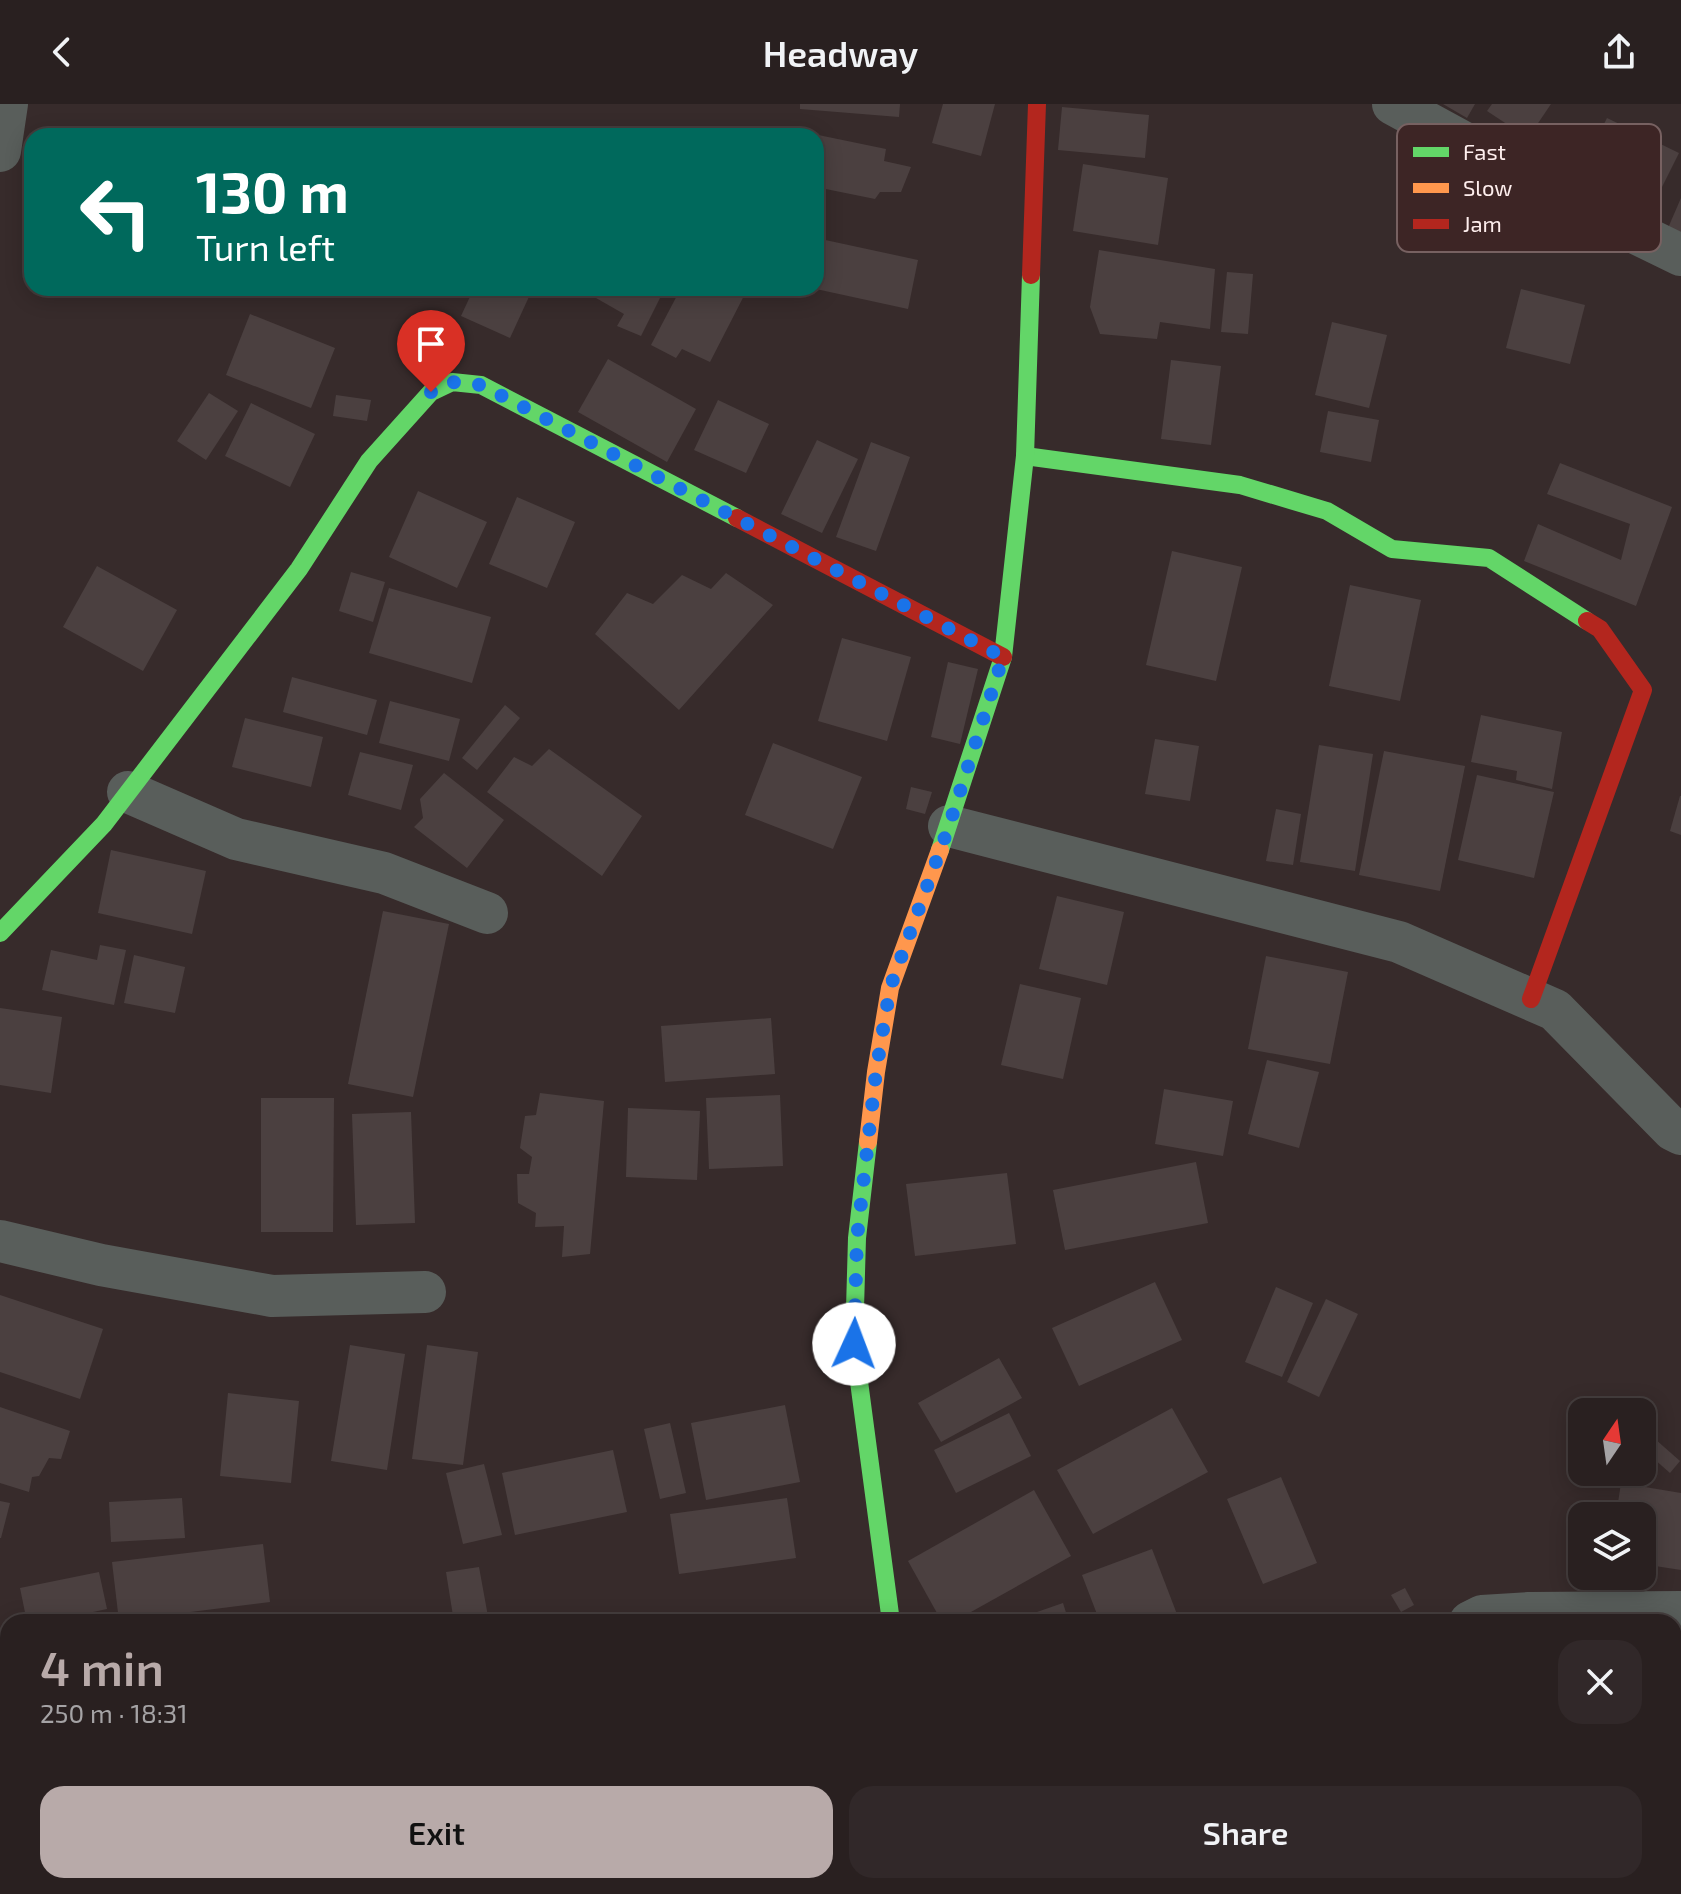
<!DOCTYPE html>
<html lang="en">
<head>
<meta charset="utf-8">
<style>
	body { margin:0; font-family:"Exo 2",sans-serif; background:#312829; color:#f1f3f6; height:100vh; display:flex; flex-direction:column; font-size:30px; white-space:nowrap }
	* { box-sizing:border-box; margin:0 }
	p { font-size:26px; color:#a5a3a5 }
	.icon { flex:none; width:44px; height:44px; fill:none; stroke:currentColor; stroke-width:2; stroke-linecap:round; stroke-linejoin:round }
	.map { position:relative; flex:1; overflow:hidden }
	.drawer { position:absolute; left:0px; top:1510px; width:1682px; height:280px; display:flex; flex-direction:column; background:#292020; border-radius:24px 24px 0 0; box-shadow:0 4px 20px #0003,0 0 0 2px #453e3e }
	.drawer>* { flex:none }
	.hud { position:absolute; left:24px; top:24px; width:800px; height:168px; border-radius:24px; box-shadow:0 4px 20px #0003,0 0 0 2px #453e3e; background:#00695c; color:#fff; overflow:hidden }
	.needle { width:52px; rotate:13deg }
	.fabs { position:absolute; left:1568px; top:1294px; display:grid; gap:16px }
	.fabs a { display:grid; place-items:center; width:88px; height:88px; border-radius:16px; background:#292020; box-shadow:0 4px 20px #0003,0 0 0 2px #453e3e; font-size:40px }
	.pin { position:absolute; display:grid; place-items:center; width:68px; height:68px; color:#fff; margin:-82px -34px; border-radius:50% 50% 50% 0; rotate:-45deg; box-shadow:0 0 8px #0007 }
	.pin .icon { rotate:45deg }
	.me { position:absolute; width:88px; margin:-44px; rotate:2deg; stroke-linejoin:round; filter:drop-shadow(0 0 6px #0008) }
	.turn { display:flex; align-items:center; gap:28px; height:168px; padding:0 40px; font-size:36px }
	.turn .icon { width:104px; height:104px; stroke-width:2.5 }
	.turn b { display:block; font-size:56px; line-height:68px }
	.round { display:grid; place-items:center; flex:none; width:84px; height:84px; border-radius:24px; background:#312829 }
	.overview { display:flex; align-items:center; justify-content:space-between; height:136px; padding:0 40px }
	h1 { font-size:48px; font-weight:600; line-height:60px; color:#b8aaa9 }
	.button { display:flex; gap:16px; margin-top:auto; padding:16px 40px }
	.button a { flex:1; height:92px; border-radius:24px; background:#b8aaa9; color:#111; font-size:32px; font-weight:600; line-height:92px; text-align:center }
	.button a+a { background:#312829; color:#f1f3f6 }
	header { display:flex; justify-content:space-between; align-items:center; height:104px; padding:0 40px; background:#292020; font-size:36px; font-weight:600 }
	.map>svg:first-child { display:block }
</style>
</head>
<body>
<header><svg class="icon" aria-label="back" viewBox="0 0 24 24"><path d="M15 5l-7 7 7 7"/></svg>Headway<svg class="icon" aria-label="share" viewBox="0 0 24 24"><path d="M12 15V3M7 8l5-5 5 5M5 13v7h14v-7"/></svg></header>
<div class="map">
<svg width="1681" height="1790" viewBox="0 0 1681 1790">
	<rect width="100%" height="100%" fill="#372b2b"/>
	<g fill="#4b4040">
		<path d="M800,0H900L899,13L800,5Z"/>
		<path d="M943,0H995L981,52L932,39Z"/>
		<path d="M1443,0H1475L1467,14Z"/>
		<path d="M1492,0H1551L1528,34L1487,7Z"/>
		<path d="M1062,3L1149,11L1145,54L1058,46Z"/>
		<path d="M1607,14L1679,49L1643,121L1571,86Z"/>
		<path d="M799,27L886,45L884,57L911,63L901,88H880L875,95L816,83V32H798Z"/>
		<path d="M1083,60L1168,74L1158,141L1073,127Z"/>
		<path d="M1681,94V130L1668,124Z"/>
		<path d="M816,134L918,156L908,205L816,185Z"/>
		<path d="M1099,146L1215,165L1210,225L1160,218L1157,235L1100,230L1090,203Z"/>
		<path d="M1227,168L1253,170L1248,230L1221,228Z"/>
		<path d="M474,184H533L510,234L461,212Z"/>
		<path d="M600,184H665L641,232L617,222L624,210L596,194Z"/>
		<path d="M681,184H748L710,258L682,245L676,254L651,241Z"/>
		<path d="M1521,185L1585,201L1570,260L1506,244Z"/>
		<path d="M250,210L335,244L311,304L226,271Z"/>
		<path d="M1332,218L1387,231L1369,304L1315,291Z"/>
		<path d="M608,255L696,305L667,358L578,308Z"/>
		<path d="M1171,256L1221,262L1211,341L1161,335Z"/>
		<path d="M209,289L238,307L206,356L177,337Z"/>
		<path d="M336,291L371,296L367,317L333,312Z"/>
		<path d="M718,296L769,320L746,369L694,346Z"/>
		<path d="M251,299L315,330L290,383L225,352Z"/>
		<path d="M1328,307L1379,316L1371,358L1320,348Z"/>
		<path d="M817,336L858,355L822,429L781,410Z"/>
		<path d="M871,338L910,353L876,447L836,433Z"/>
		<path d="M1560,359L1672,403L1636,502L1524,457L1538,420L1621,456L1630,420L1547,390Z"/>
		<path d="M418,387L487,418L457,484L389,453Z"/>
		<path d="M517,393L575,418L547,484L489,460Z"/>
		<path d="M1172,447L1242,463L1216,577L1146,561Z"/>
		<path d="M97,462L177,506L143,567L63,523Z"/>
		<path d="M351,468L385,478L373,518L339,507Z"/>
		<path d="M726,469L773,501L679,606L595,530L627,489L653,500L682,471L711,485Z"/>
		<path d="M1350,481L1421,496L1400,597L1329,582Z"/>
		<path d="M389,484L491,513L472,579L369,549Z"/>
		<path d="M842,534L911,553L887,637L818,617Z"/>
		<path d="M948,558L978,565L960,640L931,633Z"/>
		<path d="M292,573L377,596L367,631L283,608Z"/>
		<path d="M390,597L460,615L449,657L379,639Z"/>
		<path d="M505,601L520,614L477,666L462,654Z"/>
		<path d="M1481,611L1562,628L1552,685L1516,676L1517,667L1471,658Z"/>
		<path d="M245,614L323,633L311,683L232,663Z"/>
		<path d="M1155,635L1199,642L1190,697L1145,690Z"/>
		<path d="M773,639L862,673L833,745L745,711Z"/>
		<path d="M1319,641L1373,650L1355,767L1300,758Z"/>
		<path d="M549,645L642,712L602,772L487,688L514,653L532,662Z"/>
		<path d="M1384,647L1465,662L1440,787L1359,771Z"/>
		<path d="M360,648L413,661L401,706L348,691Z"/>
		<path d="M444,669L504,716L467,764L414,723L423,714L420,695Z"/>
		<path d="M1477,671L1554,688L1534,774L1458,756Z"/>
		<path d="M911,683L932,688L925,710L906,705Z"/>
		<path d="M1680,692H1681V731L1670,727Z"/>
		<path d="M1276,705L1301,710L1293,761L1266,757Z"/>
		<path d="M111,746L206,767L192,830L98,809Z"/>
		<path d="M1057,792L1124,808L1107,881L1039,865Z"/>
		<path d="M383,807L449,820L413,993L348,980Z"/>
		<path d="M100,841L126,846L114,901L42,886L51,846L97,856Z"/>
		<path d="M134,851L185,863L175,909L124,899Z"/>
		<path d="M1266,852L1348,868L1330,960L1248,945Z"/>
		<path d="M1020,880L1081,894L1063,975L1001,961Z"/>
		<path d="M0,904L62,913L51,989L0,981Z"/>
		<path d="M771,914L775,970L665,978L661,922Z"/>
		<path d="M1267,956L1319,968L1299,1044L1248,1030Z"/>
		<path d="M1164,985L1233,997L1223,1052L1155,1040Z"/>
		<path d="M540,989L604,997L590,1150L562,1153L564,1122L535,1123L536,1109L518,1099L517,1070H529L532,1053L520,1044L525,1012L536,1011Z"/>
		<path d="M780,991L783,1062L709,1065L706,994Z"/>
		<path d="M261,994H334L333,1128H261Z"/>
		<path d="M628,1004L700,1007L697,1076L626,1073Z"/>
		<path d="M411,1008L415,1119L356,1121L352,1010Z"/>
		<path d="M1196,1058L1208,1119L1065,1146L1053,1086Z"/>
		<path d="M1007,1069L1016,1140L915,1152L906,1080Z"/>
		<path d="M1155,1178L1182,1236L1079,1282L1052,1224Z"/>
		<path d="M1276,1183L1313,1199L1282,1273L1245,1258Z"/>
		<path d="M0,1191L103,1225L80,1295L0,1268Z"/>
		<path d="M1326,1195L1358,1210L1319,1293L1287,1278Z"/>
		<path d="M350,1241L405,1250L387,1366L331,1357Z"/>
		<path d="M427,1241L478,1248L463,1361L412,1355Z"/>
		<path d="M999,1254L1022,1294L941,1338L918,1299Z"/>
		<path d="M228,1289L299,1297L291,1379L220,1372Z"/>
		<path d="M785,1301L800,1378L706,1396L691,1319Z"/>
		<path d="M0,1303L70,1327L61,1355L49,1354L39,1372L32,1373L29,1388L0,1379Z"/>
		<path d="M1172,1304L1208,1368L1093,1430L1057,1366Z"/>
		<path d="M1009,1309L1031,1352L956,1389L934,1346Z"/>
		<path d="M670,1319L686,1389L660,1395L644,1325Z"/>
		<path d="M1655,1335L1680,1357L1670,1369L1645,1347Z"/>
		<path d="M613,1346L627,1408L515,1431L502,1369Z"/>
		<path d="M484,1360L502,1431L463,1440L446,1369Z"/>
		<path d="M1281,1373L1317,1459L1263,1480L1227,1395Z"/>
		<path d="M1621,1379L1681,1389V1466L1642,1460V1412H1616Z"/>
		<path d="M1034,1386L1071,1452L953,1518H942L908,1457Z"/>
		<path d="M182,1394L185,1434L111,1438L109,1398Z"/>
		<path d="M787,1394L796,1454L679,1470L670,1410Z"/>
		<path d="M0,1397L10,1399L1,1434H0Z"/>
		<path d="M263,1440L270,1498L119,1517L112,1458Z"/>
		<path d="M1152,1445L1180,1518H1100L1082,1471Z"/>
		<path d="M479,1463L489,1518H454L446,1468Z"/>
		<path d="M99,1468L107,1505L47,1518H27L20,1484Z"/>
		<path d="M1405,1484L1414,1501L1401,1508L1391,1491Z"/>
		<path d="M1063,1499L1069,1518H1008Z"/>
		<path d="M782,1511L783,1518H751V1516Z"/>
		<path d="M1681,1594V1617H1680L1674,1596Z"/>
		<path d="M8,1720V1763L0,1766V1724Z"/>
		<path d="M32,1782H71L74,1790H35Z"/>
		<path d="M196,1782H292L294,1790H199Z"/>
		<path d="M542,1782H607L608,1790H543Z"/>
		<path d="M626,1782H711L713,1790H627Z"/>
		<path d="M1072,1782H1101L1103,1790H1058L1057,1786Z"/>
		<path d="M1111,1782H1168L1171,1790H1114Z"/>
		<path d="M1200,1782H1234L1236,1790H1203Z"/>
		<path d="M1418,1782H1480L1494,1784L1493,1790H1417Z"/>
		<path d="M896,1783L899,1790H879Z"/>
		<path d="M1371,1783L1373,1790H1352Z"/>
	</g>
	<g fill="none" stroke-linecap="round" stroke-linejoin="round">
		<g stroke="#595e5b" stroke-width="42">
			<path d="M1393,0L1582,103L1681,151"/>
			<path d="M0,47L7,0"/>
			<path d="M128,688L236,735L384,769L487,809"/>
			<path d="M949,722L1399,838L1555,906L1673,1026L1681,1030"/>
			<path d="M0,1137L101,1161L272,1192L425,1188"/>
			<path d="M1470,1518L1482,1512L1529,1509L1681,1508"/>
			<path d="M975,1782V1790"/>
		</g>
		<g stroke="#63d668" stroke-width="18">
			<path d="M1025,352L1240,381L1327,407L1392,445L1489,454L1587,517"/>
			<path d="M940,746L1003,553L1025,352L1031,171"/>
			<path d="M0,829L104,720L299,465L369,357L431,288L452,278L481,281L737,414"/>
			<path d="M868,1038L857,1134L854,1240L891,1518"/>
		</g>
		<path stroke="#ff974d" stroke-width="18" d="M868,1038L876,968L890,884L940,746"/>
		<g stroke="#b3261e" stroke-width="18">
			<path d="M1031,171L1037,0"/>
			<path d="M737,414L1003,553"/>
			<path d="M1531,895L1643,586L1600,525L1587,517"/>
		</g>
	</g>
	<g fill="none" stroke-linecap="round" stroke-linejoin="round">
		<path stroke="#1a73e8" stroke-width="14" stroke-dasharray="0 25.2" d="M431,288L452,278L481,281L1003,553L949,722L890,884L876,968L857,1134L854,1240"/>
	</g>
	<rect x="1397" y="20" width="264" height="128" rx="12" fill="#3d2525" stroke="#776161" stroke-width="2"/>
	<rect x="1413" y="43" width="36" height="10" fill="#63d668"/>
	<rect x="1413" y="79" width="36" height="10" fill="#ff974d"/>
	<rect x="1413" y="115" width="36" height="10" fill="#b3261e"/>
	<g font-size="22" fill="#feeeed">
		<text x="1463" y="56">Fast</text>
		<text x="1463" y="92">Slow</text>
		<text x="1463" y="128">Jam</text>
	</g>
</svg>
<div class="fabs">
<a><svg class="needle" viewBox="-14 -14 28 28"><path d="M0-13l5 13h-10z" fill="#e53935"/><path d="M0 13l5-13h-10z" fill="#a5a3a5"/></svg></a>
<a><svg class="icon" aria-label="layers" viewBox="0 0 24 24"><path d="M12 4l9 5-9 5-9-5zM3 14l9 5 9-5"/></svg></a>
</div>
<div class="pin" style="left:431px;top:288px;background:#d93025"><svg class="icon" aria-label="arrive" viewBox="0 0 24 24"><path d="M6 21V4h12l-3 4 3 4H6"/></svg></div>
<svg class="me" style="left:854px;top:1240px" viewBox="-20 -20 40 40"><circle r="19" fill="#fff"/><path d="M0-13L10 11 0 6-10 11z" fill="#1a73e8"/></svg>
<div class="hud">
<div class="turn"><svg class="icon" aria-label="left" viewBox="0 0 24 24"><path d="M17 20v-9H6M10 6l-5 5 5 5"/></svg><div><b>130 m</b>Turn left</div></div>
</div>
<section class="drawer">
<div class="overview"><div><h1>4 min</h1><p>250 m · 18:31</p></div><a class="round"><svg class="icon" aria-label="close" viewBox="0 0 24 24"><path d="M6 6l12 12M18 6L6 18"/></svg></a></div>
<div class="button"><a>Exit</a><a>Share</a></div>
</section>
</div>
</body>
</html>
